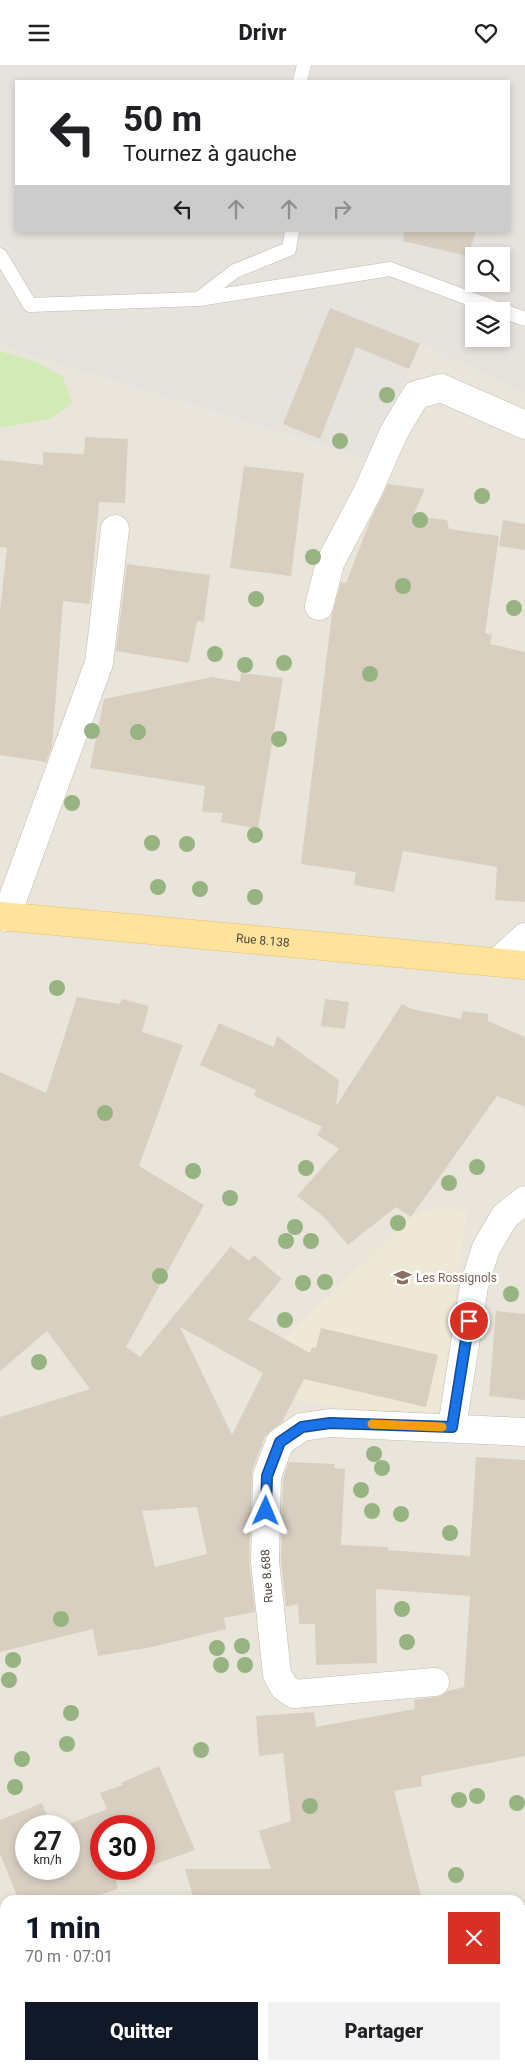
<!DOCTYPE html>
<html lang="fr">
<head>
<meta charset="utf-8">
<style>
	body { margin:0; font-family:Roboto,sans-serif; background:#f2f2f2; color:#202124; height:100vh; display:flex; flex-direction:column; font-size:19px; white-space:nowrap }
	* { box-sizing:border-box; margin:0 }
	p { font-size:16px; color:#757577 }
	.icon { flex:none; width:28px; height:28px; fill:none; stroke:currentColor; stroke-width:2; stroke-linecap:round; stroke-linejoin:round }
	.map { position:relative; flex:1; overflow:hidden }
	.panel { position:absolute; left:0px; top:1830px; width:525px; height:175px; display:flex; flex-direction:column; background:#fff; border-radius:15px 15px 0 0; box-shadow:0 2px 8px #0003 }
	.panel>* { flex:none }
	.hud { position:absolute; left:15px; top:15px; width:495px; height:152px; border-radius:0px; box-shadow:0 2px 8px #0003; background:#fff; color:#202124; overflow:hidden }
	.tools { position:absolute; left:465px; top:182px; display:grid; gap:10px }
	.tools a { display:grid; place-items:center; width:45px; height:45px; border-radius:0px; background:#fff; box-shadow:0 2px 8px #0003; font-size:25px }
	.speed { position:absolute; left:15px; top:1750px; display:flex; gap:10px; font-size:25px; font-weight:700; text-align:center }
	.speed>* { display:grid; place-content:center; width:65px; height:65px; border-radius:50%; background:#fff; box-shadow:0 2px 8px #0003; line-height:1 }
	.speed small { font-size:12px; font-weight:400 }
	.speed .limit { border:8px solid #d22; background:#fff; color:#111 }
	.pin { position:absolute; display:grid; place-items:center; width:42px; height:42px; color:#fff; margin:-21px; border:2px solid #fff; border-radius:50%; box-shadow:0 1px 5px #0007 }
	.me { position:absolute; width:55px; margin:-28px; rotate:1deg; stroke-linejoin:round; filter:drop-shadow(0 0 4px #0008) }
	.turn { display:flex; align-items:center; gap:18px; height:105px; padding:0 25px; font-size:22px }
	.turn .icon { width:65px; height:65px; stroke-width:2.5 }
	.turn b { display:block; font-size:35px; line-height:42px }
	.lanes { display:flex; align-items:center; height:48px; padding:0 25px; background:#0003; justify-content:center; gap:25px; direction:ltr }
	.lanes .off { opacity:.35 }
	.round { display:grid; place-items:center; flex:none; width:52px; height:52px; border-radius:0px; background:#f2f2f2 }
	.head { display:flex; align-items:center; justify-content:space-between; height:85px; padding:0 25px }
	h1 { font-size:30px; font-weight:800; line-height:38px; color:#111827 }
	.primary-button { display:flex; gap:10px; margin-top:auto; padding:10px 25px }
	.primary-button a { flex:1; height:58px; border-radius:0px; background:#111827; color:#fff; font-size:20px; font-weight:800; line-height:58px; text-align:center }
	.primary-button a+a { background:#f2f2f2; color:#202124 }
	header { display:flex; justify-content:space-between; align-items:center; height:65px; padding:0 25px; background:#fff; font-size:22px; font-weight:800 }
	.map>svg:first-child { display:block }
</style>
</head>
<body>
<header><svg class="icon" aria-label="menu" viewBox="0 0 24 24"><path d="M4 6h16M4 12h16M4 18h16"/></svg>Drivr<svg class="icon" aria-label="heart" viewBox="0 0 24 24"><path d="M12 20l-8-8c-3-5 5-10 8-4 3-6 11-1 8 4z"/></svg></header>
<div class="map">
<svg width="525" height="2005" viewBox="0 0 525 2005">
	<rect width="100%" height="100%" fill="#f6f3ec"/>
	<path fill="#eae5da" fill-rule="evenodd" d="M421,279L525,329V2005H0V363L50,354L37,297L0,286V281L367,395ZM26,1761H69V1804H26ZM101,1761H144V1804H101ZM5,1835H520V2000H5Z"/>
	<path fill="#e6e2dd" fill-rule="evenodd" d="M0,0H525V329L421,279L368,395L0,281ZM16,16H509V166H16ZM474,191H501V219H474ZM474,246H501V274H474Z"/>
	<path fill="#efe8d6" d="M439,1142L467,1146L439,1347L341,1343L294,1334L259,1316L284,1274L411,1152Z"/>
	<path fill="#d2eab5" d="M0,286L37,297L63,312L72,338L50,354L0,363Z"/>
	<g fill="#d8cfc1" fill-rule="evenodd">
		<path d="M404,166H476L468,191L403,176Z"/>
		<path d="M330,243L420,279L409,304L356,282L320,374L283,359Z"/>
		<path d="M85,372L128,374L125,438L99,437L90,539L63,536L52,682L46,697L0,690V546L7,483L0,482V395L43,400V387L84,389Z"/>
		<path d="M244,401L304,408L291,511L230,503Z"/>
		<path d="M388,419L425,424L413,451L447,455L449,464L499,471L485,568L492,570L490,579L525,587V837L495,835L497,802L403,786L394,827L354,820L356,807L301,799L332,549L341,517L346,518L370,456Z"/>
		<path d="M503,455L525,459V485L499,481Z"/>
		<path d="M127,499L210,510L204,557L197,556L189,598L116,586Z"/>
		<path d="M241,608L283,613L258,764L221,757L223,748L202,747L205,721L90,703L104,634L212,612L240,617Z"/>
		<path d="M77,932L120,939L122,934L149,941L142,967L183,980L139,1101L204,1140L126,1282L140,1292L231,1181L249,1196L254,1190L282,1214L248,1254L310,1288L312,1282L316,1283L321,1263L438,1290L426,1342L304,1314L282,1357L265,1371L252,1406L249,1497L255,1547L224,1553L226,1564L152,1582L98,1591L93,1564L0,1587V1352L90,1324L47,1266L0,1306V1007L46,1028ZM180,1262L263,1308L232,1370ZM197,1442L207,1489L155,1502L142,1446Z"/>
		<path d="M325,934L349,937L345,964L321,961Z"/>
		<path d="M402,939L412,944L461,954L463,946L488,949V956L525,972V1042L497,1031L411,1152L396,1142L348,1180L324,1152L297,1131L339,1084L317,1070L322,1062L254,1031L256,1025L200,1000L219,958L274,982L277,971L339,1015L336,1041Z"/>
		<path d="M496,1246L525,1249V1335L489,1331Z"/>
		<path d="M476,1392L525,1395V1691L421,1711L422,1721L394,1726L421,1831L405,1835H194L185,1804H271L259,1766L291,1756L283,1688L259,1691L256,1651L314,1647L316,1662L415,1644L414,1635L437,1632L448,1626L464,1622L470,1531L376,1524L377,1598L316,1600L315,1559H299L298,1539L286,1542L281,1496L283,1414L289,1397L335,1399L334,1403L345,1404L341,1480L388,1482V1485L470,1491Z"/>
		<path d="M159,1701L195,1785L144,1803V1761H101V1804H140L115,1813L118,1824L85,1835H19L0,1789V1755L42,1738L51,1761H26V1804H69V1761H64L107,1744L100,1728L123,1720L121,1718Z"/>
	</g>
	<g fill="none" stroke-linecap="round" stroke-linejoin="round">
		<defs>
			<g id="lane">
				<path d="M300,16L304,0"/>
				<path d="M0,190L30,240L199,234L390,204L525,254"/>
				<path d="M201,232L235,206L289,184L292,166"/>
			</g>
			<g id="street">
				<path d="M319,541L330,498L368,426L394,367L416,330L441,323L525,360"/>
				<path d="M6,852L99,598L115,464"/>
				<path d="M498,897L525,872"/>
				<path d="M452,1362L474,1221L486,1183L505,1151L525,1135"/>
				<path d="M435,1617L294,1629L284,1622L277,1609L265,1497L267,1411L280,1377L302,1362L330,1358L525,1367"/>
				<path d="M520,1856L525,1854"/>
			</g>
			<g id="secondary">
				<path d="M0,1962L5,1973"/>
				<path d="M18,2000L20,2005"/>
			</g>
			<g id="primary">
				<path id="s1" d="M0,851L525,900"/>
			</g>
		</defs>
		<use href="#lane" stroke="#c2bbae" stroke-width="15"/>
		<use href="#street" stroke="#c2bbae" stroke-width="29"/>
		<use href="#secondary" stroke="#d6c79b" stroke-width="29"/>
		<use href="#primary" stroke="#e6c16a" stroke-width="29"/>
		<use href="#lane" stroke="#fff" stroke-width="14"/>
		<use href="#street" stroke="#fff" stroke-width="28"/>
		<use href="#secondary" stroke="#fff3cd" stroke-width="28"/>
		<use href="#primary" stroke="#ffe39c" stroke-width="28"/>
	</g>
	<g fill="#97b381">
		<circle cx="387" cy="330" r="8"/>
		<circle cx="340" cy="376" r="8"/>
		<circle cx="482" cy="431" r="8"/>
		<circle cx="420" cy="455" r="8"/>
		<circle cx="313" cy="492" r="8"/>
		<circle cx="403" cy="521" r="8"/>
		<circle cx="256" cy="534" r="8"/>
		<circle cx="514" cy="543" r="8"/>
		<circle cx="215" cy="589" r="8"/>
		<circle cx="284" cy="598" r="8"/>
		<circle cx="245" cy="600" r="8"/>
		<circle cx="370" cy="609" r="8"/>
		<circle cx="92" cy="666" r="8"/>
		<circle cx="138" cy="667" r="8"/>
		<circle cx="279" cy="674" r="8"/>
		<circle cx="72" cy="738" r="8"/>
		<circle cx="255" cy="770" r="8"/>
		<circle cx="152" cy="778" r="8"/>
		<circle cx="187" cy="779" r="8"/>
		<circle cx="158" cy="822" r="8"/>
		<circle cx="200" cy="824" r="8"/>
		<circle cx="255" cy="832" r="8"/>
		<circle cx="57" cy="923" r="8"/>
		<circle cx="105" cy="1048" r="8"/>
		<circle cx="477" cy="1102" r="8"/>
		<circle cx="306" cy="1103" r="8"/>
		<circle cx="193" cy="1106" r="8"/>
		<circle cx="449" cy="1118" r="8"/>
		<circle cx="230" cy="1133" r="8"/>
		<circle cx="398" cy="1158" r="8"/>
		<circle cx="295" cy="1162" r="8"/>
		<circle cx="286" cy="1176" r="8"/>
		<circle cx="311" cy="1176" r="8"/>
		<circle cx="160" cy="1211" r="8"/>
		<circle cx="325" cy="1217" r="8"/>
		<circle cx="303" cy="1218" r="8"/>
		<circle cx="511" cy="1229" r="8"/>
		<circle cx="285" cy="1255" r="8"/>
		<circle cx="39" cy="1297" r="8"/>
		<circle cx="374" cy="1389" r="8"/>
		<circle cx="382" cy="1403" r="8"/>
		<circle cx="361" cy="1425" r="8"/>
		<circle cx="372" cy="1446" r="8"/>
		<circle cx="401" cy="1449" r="8"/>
		<circle cx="450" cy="1468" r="8"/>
		<circle cx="402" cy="1544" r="8"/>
		<circle cx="61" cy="1554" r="8"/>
		<circle cx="407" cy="1577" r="8"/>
		<circle cx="242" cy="1581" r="8"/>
		<circle cx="217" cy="1583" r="8"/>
		<circle cx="13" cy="1595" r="8"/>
		<circle cx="221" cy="1600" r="8"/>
		<circle cx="245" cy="1600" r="8"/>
		<circle cx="9" cy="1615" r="8"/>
		<circle cx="71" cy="1648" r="8"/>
		<circle cx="67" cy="1679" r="8"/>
		<circle cx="201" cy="1685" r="8"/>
		<circle cx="22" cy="1694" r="8"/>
		<circle cx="15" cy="1722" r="8"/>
		<circle cx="477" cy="1731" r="8"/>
		<circle cx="459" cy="1735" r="8"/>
		<circle cx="517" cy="1738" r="8"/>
		<circle cx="310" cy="1741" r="8"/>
		<circle cx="456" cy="1810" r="8"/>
	</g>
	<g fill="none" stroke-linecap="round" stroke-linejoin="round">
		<defs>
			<path id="route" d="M266,1446L267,1411L280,1377L302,1362L330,1358L452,1362L469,1256"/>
		</defs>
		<use href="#route" stroke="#114b97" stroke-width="12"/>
		<use href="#route" stroke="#1a73e8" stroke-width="9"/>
		<path stroke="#f59e0b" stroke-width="9" d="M372,1359L442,1362"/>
	</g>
	<defs>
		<symbol id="school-bare" viewBox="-9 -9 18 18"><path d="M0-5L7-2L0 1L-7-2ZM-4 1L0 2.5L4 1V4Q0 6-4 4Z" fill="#8d6e63" stroke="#fff" stroke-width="2.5" paint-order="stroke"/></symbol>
	</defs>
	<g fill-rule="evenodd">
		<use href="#school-bare" x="390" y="1200" width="25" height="25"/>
	</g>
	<g text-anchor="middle" stroke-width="5" stroke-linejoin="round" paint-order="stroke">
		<g font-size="12" fill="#4b4439" stroke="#fff">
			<text dy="4" stroke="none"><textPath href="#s1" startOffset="264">Rue 8.138</textPath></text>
			<text transform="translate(267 1511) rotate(-94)" y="4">Rue 8.688</text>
		</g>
		<g font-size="12" fill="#785e54" stroke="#fff" text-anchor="start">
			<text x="416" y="1217">Les Rossignols</text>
		</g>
	</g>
</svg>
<div class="tools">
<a><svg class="icon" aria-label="search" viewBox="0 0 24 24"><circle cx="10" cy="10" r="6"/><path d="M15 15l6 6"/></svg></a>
<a><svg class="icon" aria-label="layers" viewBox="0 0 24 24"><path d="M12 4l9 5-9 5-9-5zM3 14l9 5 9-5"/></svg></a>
</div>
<div class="speed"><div>27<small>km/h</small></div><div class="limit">30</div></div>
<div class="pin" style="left:469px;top:1256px;background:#d93025"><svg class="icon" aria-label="arrive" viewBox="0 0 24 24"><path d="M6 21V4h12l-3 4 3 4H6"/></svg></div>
<svg class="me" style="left:266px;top:1446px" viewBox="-20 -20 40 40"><path d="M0-17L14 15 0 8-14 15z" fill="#1a73e8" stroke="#fff" stroke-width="4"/></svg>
<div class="hud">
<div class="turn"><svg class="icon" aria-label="left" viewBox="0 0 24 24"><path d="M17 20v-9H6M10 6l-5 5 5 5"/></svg><div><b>50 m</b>Tournez à gauche</div></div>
<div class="lanes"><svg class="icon" aria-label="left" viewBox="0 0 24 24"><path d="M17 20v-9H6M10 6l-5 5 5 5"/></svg><svg class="icon off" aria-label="ahead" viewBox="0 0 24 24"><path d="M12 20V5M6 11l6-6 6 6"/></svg><svg class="icon off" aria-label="ahead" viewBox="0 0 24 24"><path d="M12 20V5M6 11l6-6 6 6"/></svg><svg class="icon off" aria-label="right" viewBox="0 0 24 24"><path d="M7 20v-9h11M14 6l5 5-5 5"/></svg></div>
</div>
<section class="panel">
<div class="head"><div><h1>1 min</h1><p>70 m · 07:01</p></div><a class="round" style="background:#d93025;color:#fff"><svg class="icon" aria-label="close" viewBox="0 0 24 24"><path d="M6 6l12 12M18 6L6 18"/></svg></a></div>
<div class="primary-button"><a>Quitter</a><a>Partager</a></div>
</section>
</div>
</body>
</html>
